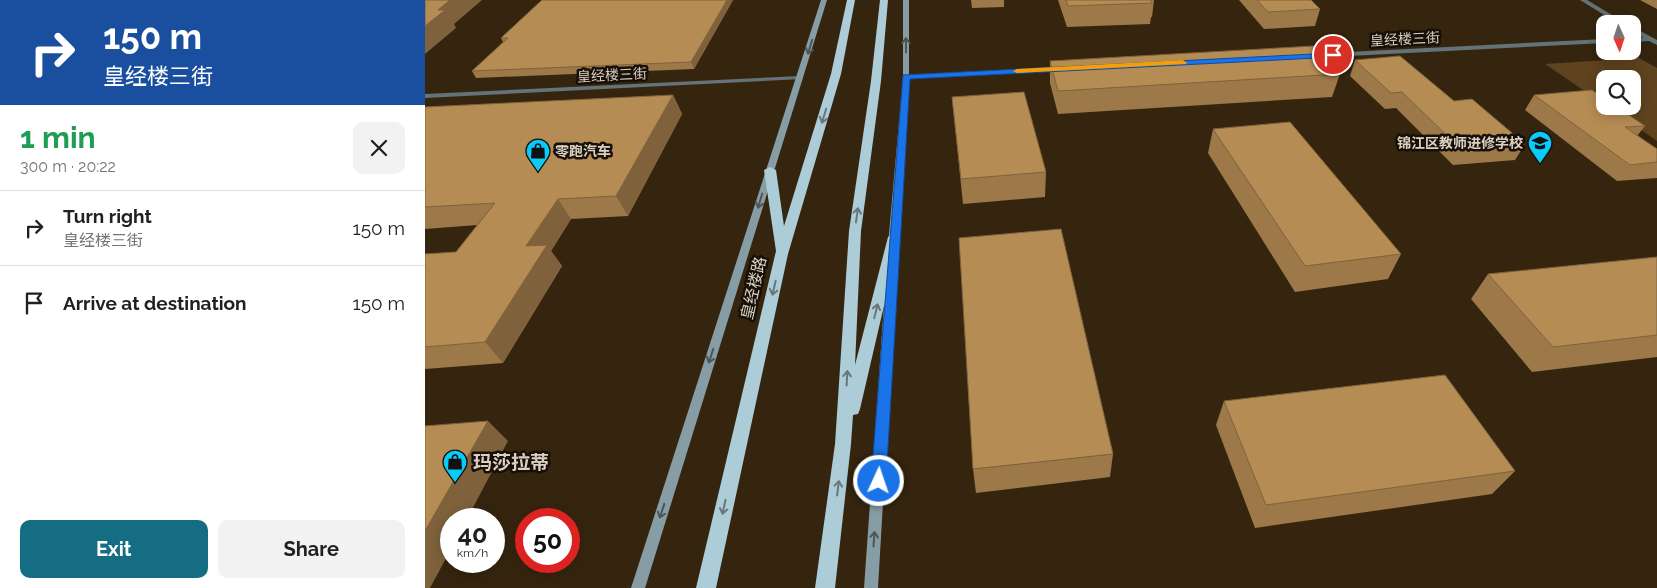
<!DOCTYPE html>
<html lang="en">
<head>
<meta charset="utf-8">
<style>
	body { margin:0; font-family:Raleway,"Noto Sans SC",sans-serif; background:#f2f2f2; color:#202124; height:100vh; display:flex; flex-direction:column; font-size:19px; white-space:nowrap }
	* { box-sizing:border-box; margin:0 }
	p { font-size:16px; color:#757577 }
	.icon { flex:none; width:28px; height:28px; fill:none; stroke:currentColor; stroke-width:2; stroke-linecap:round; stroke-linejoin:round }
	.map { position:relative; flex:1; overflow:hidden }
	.details { display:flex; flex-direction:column; background:#fff; width:425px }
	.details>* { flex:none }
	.banner { background:#1a4fa0; color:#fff; overflow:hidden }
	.needle { width:32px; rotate:177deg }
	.tools { position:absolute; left:1171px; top:15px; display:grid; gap:10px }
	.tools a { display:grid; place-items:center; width:45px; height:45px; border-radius:10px; background:#fff; box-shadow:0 2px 12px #0003; font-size:25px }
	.speed { position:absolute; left:15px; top:508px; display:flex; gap:10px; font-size:25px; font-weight:700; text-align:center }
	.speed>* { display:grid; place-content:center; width:65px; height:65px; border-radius:50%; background:#fff; box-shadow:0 2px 12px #0003; line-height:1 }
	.speed small { font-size:12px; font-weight:400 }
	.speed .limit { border:8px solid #d22; background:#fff; color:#111 }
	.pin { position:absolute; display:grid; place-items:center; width:42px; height:42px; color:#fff; margin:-21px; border:2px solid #fff; border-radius:50%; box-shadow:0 1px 5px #0007 }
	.me { position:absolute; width:55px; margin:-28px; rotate:3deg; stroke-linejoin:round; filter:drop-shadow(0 0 4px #0008) }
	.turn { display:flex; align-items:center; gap:18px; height:105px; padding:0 20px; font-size:22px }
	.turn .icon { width:65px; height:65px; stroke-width:2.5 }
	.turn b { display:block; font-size:35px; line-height:42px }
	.round { display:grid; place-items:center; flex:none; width:52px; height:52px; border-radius:10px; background:#f2f2f2 }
	.overview { display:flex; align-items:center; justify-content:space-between; height:85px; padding:0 20px }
	h1 { font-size:30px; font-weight:700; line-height:38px; color:#1e9e55 }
	.primary-button { display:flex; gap:10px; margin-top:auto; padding:10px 20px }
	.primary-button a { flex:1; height:58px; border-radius:10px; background:#156d84; color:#fff; font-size:20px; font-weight:700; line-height:58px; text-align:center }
	.primary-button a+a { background:#f2f2f2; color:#202124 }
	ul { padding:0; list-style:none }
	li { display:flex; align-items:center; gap:15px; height:75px; padding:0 20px; border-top:1px solid #e0e0e0 }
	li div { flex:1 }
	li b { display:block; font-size:19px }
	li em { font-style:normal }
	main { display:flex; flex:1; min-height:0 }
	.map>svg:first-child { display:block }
</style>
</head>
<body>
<main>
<section class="details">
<div class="banner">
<div class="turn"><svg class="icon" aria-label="right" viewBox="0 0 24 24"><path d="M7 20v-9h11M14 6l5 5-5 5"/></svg><div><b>150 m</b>皇经楼三街</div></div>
</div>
<div class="overview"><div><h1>1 min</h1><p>300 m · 20:22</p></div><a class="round"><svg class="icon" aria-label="close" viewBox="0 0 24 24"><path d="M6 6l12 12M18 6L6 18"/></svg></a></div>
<ul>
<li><svg class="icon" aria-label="right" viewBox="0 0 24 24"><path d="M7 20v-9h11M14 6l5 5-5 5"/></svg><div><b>Turn right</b><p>皇经楼三街</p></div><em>150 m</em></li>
<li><svg class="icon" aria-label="arrive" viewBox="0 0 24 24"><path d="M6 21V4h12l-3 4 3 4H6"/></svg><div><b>Arrive at destination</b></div><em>150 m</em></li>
</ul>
<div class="primary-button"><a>Exit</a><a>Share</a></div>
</section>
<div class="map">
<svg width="1232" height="588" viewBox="0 0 1232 588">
	<rect width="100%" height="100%" fill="#35250f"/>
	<path fill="#5e431e" d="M1214,58L1232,68V141L1182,106H1208V79H1180V105L1120,64Z"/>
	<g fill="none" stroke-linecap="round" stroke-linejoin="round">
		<g fill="#647378" fill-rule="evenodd">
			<path d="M1155,0H1162L1202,24H1194Z"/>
			<path d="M1208,27L1232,40V45L1224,41L1208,42V38H1218L1208,31Z"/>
			<path d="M1180,39V43L884,58L881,56L884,54Z"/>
			<path d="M637,67L640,69L639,70L481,79L478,77L481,75Z"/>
			<path d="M375,76L378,78L377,79L0,98V94Z"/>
		</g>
		<g fill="#869da5" fill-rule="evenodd">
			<path d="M396,0H402L220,588H206Z"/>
			<path d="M478,0H484V77L473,245L468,248L463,245L478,77Z"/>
			<path d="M467,259L472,262L453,588H439L462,262Z"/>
		</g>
		<g fill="#acccd8" fill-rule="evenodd">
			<path d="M422,0H430L416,74L363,254L291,588H271L351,251L339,170L345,167L351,170L359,226L406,74Z"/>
			<path d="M455,0H463L456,81L436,231L430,365L463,237L469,233L475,237L435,409L433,414L428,415L426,444L410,588H390L410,444L424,231L446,81Z"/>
		</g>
	</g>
	<g fill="#9d7849">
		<path d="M117,0H308L269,69L51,78L47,71L78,42L76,38Z"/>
		<path d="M546,0H579V7L547,8Z"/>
		<path d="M633,0H729L727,17H726L725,24L642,27Z"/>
		<path d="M814,0H886L895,9L890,26L839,29Z"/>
		<path d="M1215,0H1232V9Z"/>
		<path d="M930,60L1029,101L1100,144L1090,160L1028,165L971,108L960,109L925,76Z"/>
		<path d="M625,61L915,74L907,97L633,114L625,83Z"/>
		<path d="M248,95L257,114L203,216L146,219L126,251L137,266L78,363L0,369V254L31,252L52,225L0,229V107Z"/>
		<path d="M1109,95L1220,126L1212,136L1232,149V178L1192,181L1100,110Z"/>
		<path d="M527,97L621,172L620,197L538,204Z"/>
		<path d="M788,129L976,254L963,279L870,292L783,153Z"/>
		<path d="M1232,257V357L1107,372L1046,299L1063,274Z"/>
		<path d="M799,401L1090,471L1067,494L830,528L791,425Z"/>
		<path d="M688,454L685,477L551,493L548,469Z"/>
	</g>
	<g fill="#7f623c">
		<path d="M25,0H57L29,24L31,28L0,54V26L13,10Z"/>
		<path d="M302,0H308L269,69L266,62Z"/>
		<path d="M248,95L257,114L203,216L191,196Z"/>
		<path d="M133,199L146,219L126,251L137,266L78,363L60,342L101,246Z"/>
		<path d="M63,421L83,441L42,519H26V549L5,588H0V531Z"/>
	</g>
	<g fill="#b68c55" stroke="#7f623c">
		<path d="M0,0H25L13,10H20L0,26Z"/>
		<path d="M117,0H302L266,62L47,71L83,38H76Z"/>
		<path d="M641,0H726L727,3L643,6Z"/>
		<path d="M832,0H886L895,9L843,12Z"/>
		<path d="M889,46L915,74L633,91L625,61Z"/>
		<path d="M975,56L1029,101L1047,99L1100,144L1036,149L977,92L966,93L930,60Z"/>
		<path d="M1167,90L1180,99V106H1191L1220,126L1200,127L1232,149V162L1205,165L1109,95Z"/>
		<path d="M599,92L621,172L536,179L527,97Z"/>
		<path d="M248,95L191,196L133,199L101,246L122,245L60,342L0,347V254L31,252L70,203L0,207V107Z"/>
		<path d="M865,122L976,254L880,266L788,129Z"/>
		<path d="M636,229L688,454L548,469L534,238Z"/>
		<path d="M1232,257V335L1128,347L1063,274Z"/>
		<path d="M1020,375L1090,471L841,505L799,401Z"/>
		<path d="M63,421L0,531V426Z"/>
	</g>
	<defs><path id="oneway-shaft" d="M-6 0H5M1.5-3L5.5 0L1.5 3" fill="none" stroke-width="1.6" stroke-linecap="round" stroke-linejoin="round" transform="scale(1.25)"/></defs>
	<g stroke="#4e5656">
		<use href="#oneway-shaft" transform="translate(481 45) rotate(-90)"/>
		<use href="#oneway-shaft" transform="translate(385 47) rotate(107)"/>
		<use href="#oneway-shaft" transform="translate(335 201) rotate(107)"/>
		<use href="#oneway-shaft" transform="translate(286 356) rotate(108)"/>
		<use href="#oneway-shaft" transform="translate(237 511) rotate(108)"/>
		<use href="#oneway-shaft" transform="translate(449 539) rotate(-86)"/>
	</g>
	<g stroke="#69777a">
		<use href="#oneway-shaft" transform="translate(399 116) rotate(107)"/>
		<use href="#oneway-shaft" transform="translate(432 215) rotate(-82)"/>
		<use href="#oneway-shaft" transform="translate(349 288) rotate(103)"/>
		<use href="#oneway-shaft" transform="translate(451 311) rotate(-76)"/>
		<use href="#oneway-shaft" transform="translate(422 378) rotate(-87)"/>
		<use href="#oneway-shaft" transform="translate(413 488) rotate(-83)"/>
		<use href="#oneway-shaft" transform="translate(299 507) rotate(102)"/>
	</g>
	<path fill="#1a73e8" stroke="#114b97" d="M908,53L912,55L911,57L485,79L461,481L459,486L454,488L448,486L446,481L478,75Z"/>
	<path fill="#f59e0b" d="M758,60L762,63L761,64L592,73L588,71L592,69Z"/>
	<defs>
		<symbol id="school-pin" viewBox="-11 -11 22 30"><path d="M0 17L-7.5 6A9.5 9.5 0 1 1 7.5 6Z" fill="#08cbf9" stroke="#171007"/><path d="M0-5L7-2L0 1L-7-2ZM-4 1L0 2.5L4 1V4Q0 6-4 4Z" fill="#111"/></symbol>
		<symbol id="shop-pin" viewBox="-11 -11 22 30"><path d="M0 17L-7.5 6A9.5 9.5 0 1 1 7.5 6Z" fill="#08cbf9" stroke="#171007"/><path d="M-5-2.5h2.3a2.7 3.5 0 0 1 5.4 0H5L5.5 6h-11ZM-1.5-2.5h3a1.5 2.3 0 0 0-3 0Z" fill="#111"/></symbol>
	</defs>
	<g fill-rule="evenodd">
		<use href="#school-pin" x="1101" y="129" width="28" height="38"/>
		<use href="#shop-pin" x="99" y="137" width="28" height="38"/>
		<use href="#shop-pin" x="16" y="448" width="28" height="38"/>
	</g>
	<g text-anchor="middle" stroke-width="5" stroke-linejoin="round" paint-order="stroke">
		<g font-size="14" fill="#dbd0c3" stroke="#171007">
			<text transform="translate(980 39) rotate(-3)" y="5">皇经楼三街</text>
			<text transform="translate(187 75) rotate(-3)" y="5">皇经楼三街</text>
		</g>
		<g font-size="14" font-weight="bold" fill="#dbd0c3" stroke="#171007" text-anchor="end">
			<text x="1098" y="148">锦江区教师进修学校</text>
			<text x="130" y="156" text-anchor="start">零跑汽车</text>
		</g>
		<g font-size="16" fill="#dbd0c3" stroke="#171007">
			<text transform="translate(328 288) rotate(-77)" y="6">皇经楼路</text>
		</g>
		<g font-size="19" font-weight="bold" fill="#dbd0c3" stroke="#171007" text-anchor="start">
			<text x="48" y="469">玛莎拉蒂</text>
		</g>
	</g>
</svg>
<div class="tools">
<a><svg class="needle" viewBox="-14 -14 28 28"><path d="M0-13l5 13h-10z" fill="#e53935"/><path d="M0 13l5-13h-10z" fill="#757577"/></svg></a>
<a><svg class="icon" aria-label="search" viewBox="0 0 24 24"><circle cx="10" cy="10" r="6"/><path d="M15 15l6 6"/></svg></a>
</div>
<div class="speed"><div>40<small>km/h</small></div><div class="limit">50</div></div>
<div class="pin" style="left:908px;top:55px;background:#d93025"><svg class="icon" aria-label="arrive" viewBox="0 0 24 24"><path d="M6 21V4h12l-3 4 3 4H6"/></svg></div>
<svg class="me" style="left:454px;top:481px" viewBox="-20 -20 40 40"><circle r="17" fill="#1a73e8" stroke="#fff" stroke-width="3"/><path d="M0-11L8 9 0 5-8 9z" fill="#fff"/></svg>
</div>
</main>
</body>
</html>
